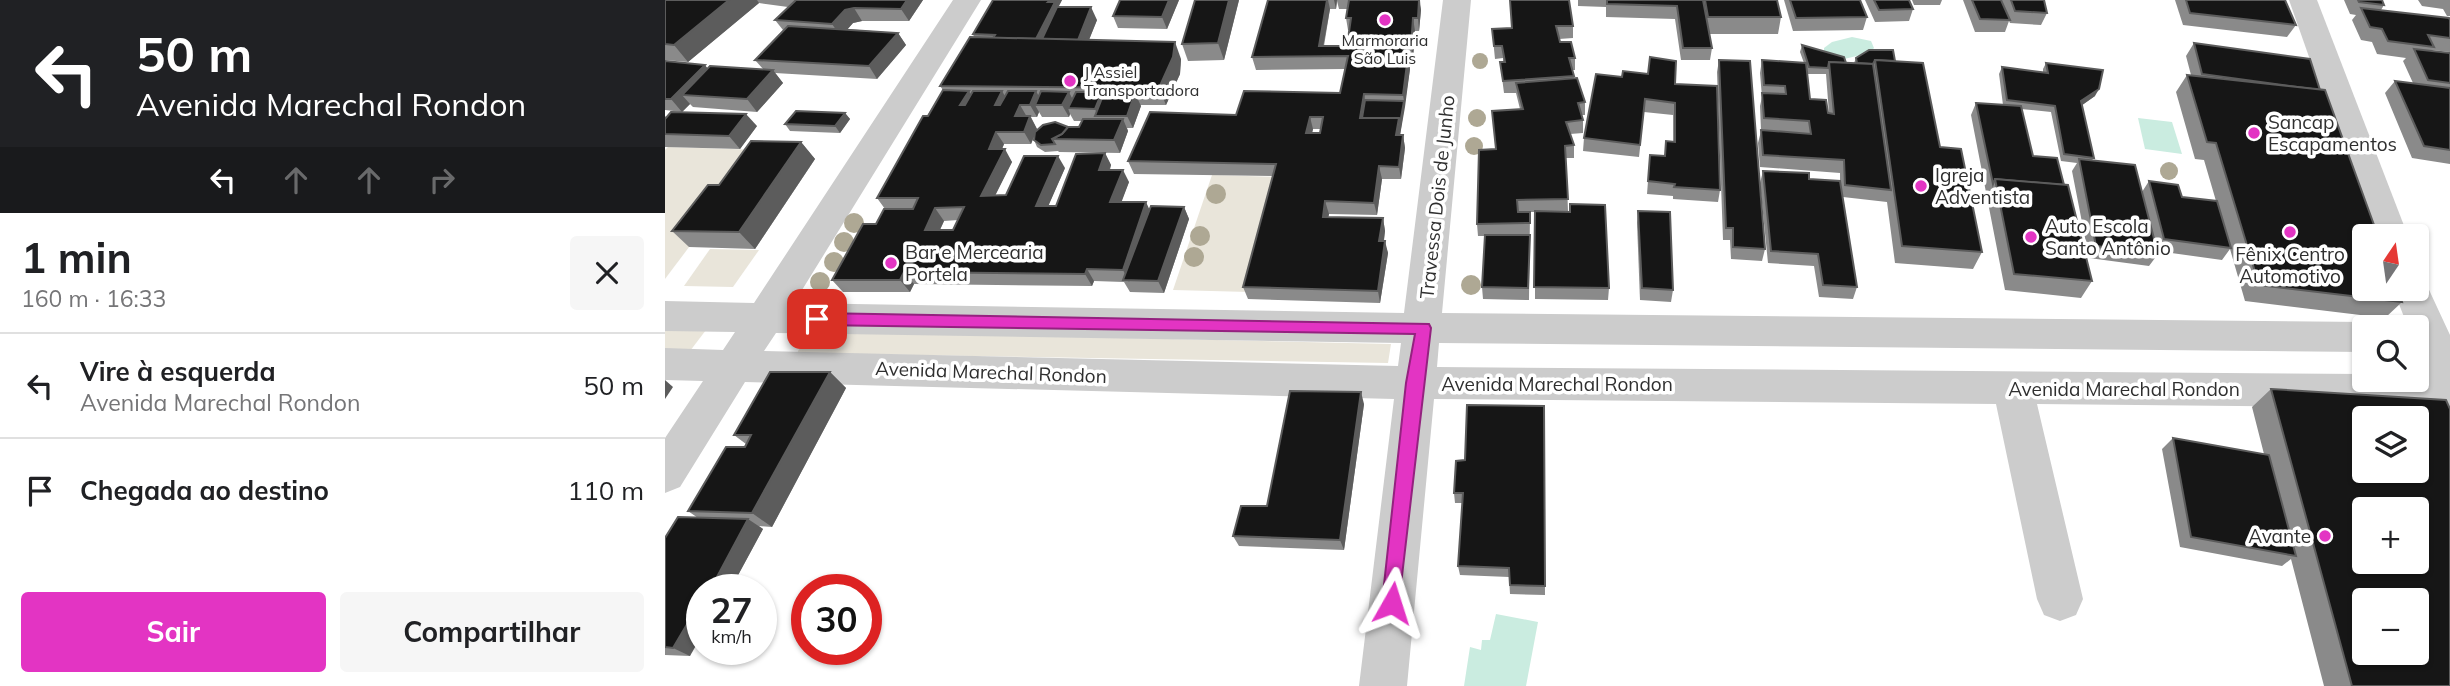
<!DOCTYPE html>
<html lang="pt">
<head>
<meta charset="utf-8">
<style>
	body { margin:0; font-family:Mulish,sans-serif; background:#f6f6f6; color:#202124; height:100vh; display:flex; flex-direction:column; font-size:26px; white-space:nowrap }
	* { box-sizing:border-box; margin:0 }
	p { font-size:23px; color:#757577 }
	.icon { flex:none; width:38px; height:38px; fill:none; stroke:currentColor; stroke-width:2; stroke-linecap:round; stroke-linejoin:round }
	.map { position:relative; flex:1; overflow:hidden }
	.sheet { display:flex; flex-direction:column; background:#fff; width:665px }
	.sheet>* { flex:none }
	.top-card { background:#202124; color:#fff; overflow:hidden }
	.needle { width:46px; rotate:13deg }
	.fabs { position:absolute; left:1687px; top:224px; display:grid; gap:14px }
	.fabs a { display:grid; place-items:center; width:77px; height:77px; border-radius:7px; background:#fff; box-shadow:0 2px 5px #0004; font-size:35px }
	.speed { position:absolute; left:21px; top:574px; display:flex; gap:14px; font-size:35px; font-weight:700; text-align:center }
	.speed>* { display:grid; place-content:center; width:91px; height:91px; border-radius:50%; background:#fff; box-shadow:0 2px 5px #0004; line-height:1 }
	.speed small { font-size:18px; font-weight:400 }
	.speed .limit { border:10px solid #d22; background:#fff; color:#111 }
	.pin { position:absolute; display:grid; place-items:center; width:60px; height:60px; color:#fff; margin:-30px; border-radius:14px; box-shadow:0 4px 10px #0006 }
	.me { position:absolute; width:77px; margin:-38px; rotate:6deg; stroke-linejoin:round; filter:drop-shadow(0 0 5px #0008) }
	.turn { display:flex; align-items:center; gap:24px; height:147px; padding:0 21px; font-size:32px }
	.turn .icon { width:91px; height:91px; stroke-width:2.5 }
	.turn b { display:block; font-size:49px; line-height:60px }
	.lanes { display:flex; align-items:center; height:66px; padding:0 21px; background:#0003; justify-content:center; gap:35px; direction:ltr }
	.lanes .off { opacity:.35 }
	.round { display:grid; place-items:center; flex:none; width:74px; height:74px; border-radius:7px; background:#f6f6f6 }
	.head { display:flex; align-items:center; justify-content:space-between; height:119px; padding:0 21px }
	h1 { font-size:42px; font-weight:700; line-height:52px }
	.button { display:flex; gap:14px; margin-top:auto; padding:14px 21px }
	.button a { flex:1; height:80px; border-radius:7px; background:#e334c3; color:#fff; font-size:28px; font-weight:700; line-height:80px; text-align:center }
	.button a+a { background:#f6f6f6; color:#202124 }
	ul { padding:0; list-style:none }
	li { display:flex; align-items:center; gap:21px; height:105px; padding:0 21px; border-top:2px solid #e0e0e0 }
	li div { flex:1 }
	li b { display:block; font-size:26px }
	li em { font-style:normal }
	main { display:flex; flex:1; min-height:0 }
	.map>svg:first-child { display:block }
</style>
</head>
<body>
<main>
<section class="sheet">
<div class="top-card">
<div class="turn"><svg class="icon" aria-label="left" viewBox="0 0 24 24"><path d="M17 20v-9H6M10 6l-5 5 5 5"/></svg><div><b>50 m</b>Avenida Marechal Rondon</div></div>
<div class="lanes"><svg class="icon" aria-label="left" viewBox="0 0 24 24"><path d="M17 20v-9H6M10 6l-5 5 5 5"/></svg><svg class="icon off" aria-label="ahead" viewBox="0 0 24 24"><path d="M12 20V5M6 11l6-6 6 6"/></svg><svg class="icon off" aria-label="ahead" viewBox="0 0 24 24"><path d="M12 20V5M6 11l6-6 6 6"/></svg><svg class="icon off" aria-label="right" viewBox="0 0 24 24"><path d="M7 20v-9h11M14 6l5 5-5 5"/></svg></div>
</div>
<div class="head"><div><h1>1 min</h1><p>160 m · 16:33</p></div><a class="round"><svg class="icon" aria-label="close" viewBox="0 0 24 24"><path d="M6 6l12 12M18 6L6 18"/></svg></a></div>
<ul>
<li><svg class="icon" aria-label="left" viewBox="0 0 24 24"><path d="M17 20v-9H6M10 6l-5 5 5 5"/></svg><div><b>Vire à esquerda</b><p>Avenida Marechal Rondon</p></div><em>50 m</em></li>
<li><svg class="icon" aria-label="arrive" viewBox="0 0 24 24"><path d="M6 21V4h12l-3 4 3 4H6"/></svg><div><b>Chegada ao destino</b></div><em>110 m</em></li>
</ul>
<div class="button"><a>Sair</a><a>Compartilhar</a></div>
</section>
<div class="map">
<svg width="1785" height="686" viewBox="0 0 1785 686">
	<rect width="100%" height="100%" fill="#fff"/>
	<g fill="#e9e5da">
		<path d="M3,147L97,150L0,279V150Z"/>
		<path d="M547,175L615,177L584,292L508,290Z"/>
		<path d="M45,249L94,250L68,287L19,286Z"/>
		<path d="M0,329L41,330L25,351H0Z"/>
		<path d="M144,331L726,344L723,363L132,353Z"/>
	</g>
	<g fill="#caece0">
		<path d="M1187,37L1206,41L1209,48L1204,53L1175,60L1159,51V48L1167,42Z"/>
		<path d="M1473,118L1507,122L1517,154L1480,149Z"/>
		<path d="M831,614L873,622L861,686H799L805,647L816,650L817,640H825Z"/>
	</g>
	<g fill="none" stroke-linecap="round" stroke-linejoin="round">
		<g fill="#ccc" fill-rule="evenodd">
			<path d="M288,0H316L129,303L739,313L778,0H806L777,313L1699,322L1713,327H1699V352L774,343L772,367L1699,374V380H1752V374H1763L1752,347V327H1743L1728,289H1752V277L1759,279L1785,335V408L1372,404L1418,599L1411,615L1395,621L1379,615L1372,599L1331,404L769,399L742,686H694L729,399L80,382L15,487L0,493V438L38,381L0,380V348L58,350L70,332L0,331V301L89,303ZM111,333L736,343L733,366L99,351Z"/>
			<path d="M1624,0H1652L1743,236H1707Z"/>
		</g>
	</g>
	<g fill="#aea894">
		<circle cx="815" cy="61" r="8"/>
		<circle cx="812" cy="118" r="9"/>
		<circle cx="809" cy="146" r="9"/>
		<circle cx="1504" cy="171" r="9"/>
		<circle cx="551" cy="194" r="10"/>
		<circle cx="189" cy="223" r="10"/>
		<circle cx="535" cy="236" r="10"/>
		<circle cx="179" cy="242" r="10"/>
		<circle cx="529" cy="257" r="10"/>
		<circle cx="169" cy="262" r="10"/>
		<circle cx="155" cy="282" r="10"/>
		<circle cx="806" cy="285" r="10"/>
	</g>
	<g fill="#8a8a8a" fill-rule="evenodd">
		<path d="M0,0H258L244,21H197L188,23L182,29L233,33L241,45L212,79L110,73L118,83L92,112L28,107L25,104L17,112L0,110V61L43,68L98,69L90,60L118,30L110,20L123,7L94,3L23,62L0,60Z"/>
		<path d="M328,0H397L393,7L432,20L424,40L516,59L515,74L501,105H475L476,106L468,128H462L463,131L455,153L394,152L393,151L380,152L372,147L369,140V137L366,144H339L337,149L347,162L330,195H341L400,168L383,206H391L440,153L446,165L445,170L464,182L456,202L484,210L519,207L524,219L499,293L465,292L459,282L429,281L427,286L249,284L245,292H178L167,280L211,224L220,209L212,198L278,90L275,86L309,37L308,34ZM374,112L377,117H404L405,114L409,121H417L414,127H403L371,131L372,129L366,117H372ZM293,220L288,230H275L279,221Z"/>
		<path d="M514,0L502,29L453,28L448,16Z"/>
		<path d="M574,0L559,60L523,61L517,44Z"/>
		<path d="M603,0H755L756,10L754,31H750L748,59H743L745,69L735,135H738L740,148L736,179H717L712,215L664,214L663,217L718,218L720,231L719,241L723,253L715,303L583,299L578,287L608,176L469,174L463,161L571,115L675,93L680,69L591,70L587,57ZM672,1L674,9H682L681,18L683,30H684L682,46H659L665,9H671ZM648,129H656L655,133H647Z"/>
		<path d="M913,0H1112L1116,17L1113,34H1044L1047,48L1045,60H1016L1010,19L941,17V7L913,6Z"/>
		<path d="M1119,0H1195L1202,17L1198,30L1128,31Z"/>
		<path d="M1200,0H1244L1248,9L1244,21L1210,22Z"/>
		<path d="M1247,0H1277L1275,5H1249Z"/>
		<path d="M1298,0H1379L1382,13L1376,25L1345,23L1344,21L1340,32H1310Z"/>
		<path d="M1510,0H1620L1631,25L1622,37L1518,25Z"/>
		<path d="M1679,0H1717L1719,5L1716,10L1785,20V52L1767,50L1766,51L1785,53V164L1747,158L1720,93L1730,81L1748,83L1738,61L1741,58L1712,54L1707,42L1696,40L1687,20L1691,15L1685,14Z"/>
		<path d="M1753,0H1785V16H1782L1778,9L1757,6Z"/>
		<path d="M908,26V38L894,39L895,42L910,58V70H907L909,78L920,102V115H917L918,120V133L905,134L909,145V158H901L903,211L944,288L943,300L870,299V212H865L864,300L818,299L817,287L820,236H813L812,224L831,149L827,111L855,109L851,93H839L835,62H838V58L830,59L827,29Z"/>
		<path d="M1529,43L1655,90L1737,302L1720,318L1580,301L1565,249L1557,260L1492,251L1493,254L1484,266L1424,258L1407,171L1412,163L1396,161L1386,112L1356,109L1368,156L1427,281L1416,298L1340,290L1306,115L1311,103L1338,105L1334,74L1337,67L1378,72V69L1381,63L1430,96L1417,105L1429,158L1427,160L1477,192L1484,181L1517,197L1551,201L1539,160L1530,159L1511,92L1522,75H1526L1521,56Z"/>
		<path d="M1137,45L1181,63H1189L1191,58L1230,61L1275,147L1317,252L1308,269L1230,263L1222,202L1178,197L1192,287L1188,299L1154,297L1149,266L1103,263L1095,183L1098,171L1144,179L1175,182V173L1095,167L1093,143L1096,131L1095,106L1097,97L1095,73L1097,60L1139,63L1135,52ZM1142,74H1161L1164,113H1163L1145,99Z"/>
		<path d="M1054,60L1100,249L1097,261L1066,259L1065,240H1058L1052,72Z"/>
		<path d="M931,74L1010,84L1055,190L1053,202L1008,199V196L982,194L985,155L999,156L1008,142V115L979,112L974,157L918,151L919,138Z"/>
		<path d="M180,113L185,119L175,133L125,131L120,124Z"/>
		<path d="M0,116L2,118L92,126L75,149L0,147Z"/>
		<path d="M136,142L150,159L90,249L24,247L7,231L54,185Z"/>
		<path d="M973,211L1008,290L1006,302L975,300L972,223Z"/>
		<path d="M165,372L181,388L107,527L94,526L98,529L65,590H37L25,656L0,655V538L33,518L23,511L81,444L69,435Z"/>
		<path d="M1606,389L1785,686H1659L1626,559L1617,566L1515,547L1497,449L1508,438L1599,454L1587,407Z"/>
		<path d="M699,404L679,550L574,546L568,536L602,506Z"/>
		<path d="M879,406L880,595L845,594L844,577L795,575L793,566L797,503H790L789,493L800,460Z"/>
	</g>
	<g fill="#5c5c5c">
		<path d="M64,0H92L94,3L23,62L9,45Z"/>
		<path d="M242,0H258L244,21L236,9Z"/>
		<path d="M385,0H397L393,8L382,44L369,43Z"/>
		<path d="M504,0H514L502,29L497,17Z"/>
		<path d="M564,0H574L559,60L553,43Z"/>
		<path d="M662,0H663L665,9L656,58L654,46Z"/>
		<path d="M669,0H672L671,9Z"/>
		<path d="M754,0L756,10L754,31L753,18Z"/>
		<path d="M426,7L432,20L417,57L411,44Z"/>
		<path d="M189,8L197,21L188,23L176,37L167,24L180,10Z"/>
		<path d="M748,18L750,31L748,59L746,47Z"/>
		<path d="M233,33L241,45L212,79L204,66Z"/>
		<path d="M510,42L516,59L515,74L501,105L494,88Z"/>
		<path d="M740,47L745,69L740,107L733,147L731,135L739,101L738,95Z"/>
		<path d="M40,65L50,78L17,95L25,104L17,112L6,99Z"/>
		<path d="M108,70L118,83L92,112L82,99Z"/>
		<path d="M1434,89L1430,96L1413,108L1416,101Z"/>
		<path d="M304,91L311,103L295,105Z"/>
		<path d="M337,91L344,103L330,105Z"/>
		<path d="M371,91L378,104L370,105L374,112L372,117L365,105Z"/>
		<path d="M404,92L410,104L403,108L405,114L404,117L397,105Z"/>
		<path d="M437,92L443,104L433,116L430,109Z"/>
		<path d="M470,93L476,106L468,128L462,116Z"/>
		<path d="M699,94L701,107L699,124L695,118Z"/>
		<path d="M355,105L362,117L350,116Z"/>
		<path d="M180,113L185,119L175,133L170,126Z"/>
		<path d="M81,114L92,126L75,149L64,136Z"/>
		<path d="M365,116L372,129L366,144L359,132Z"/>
		<path d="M645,117L648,129L644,145L641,133Z"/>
		<path d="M458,119L463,131L455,153L449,140Z"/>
		<path d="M331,132L339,144L332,161L324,149Z"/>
		<path d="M738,135L740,148L736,179L734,167Z"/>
		<path d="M136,142L150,159L90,249L74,232Z"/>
		<path d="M340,149L347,162L324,208L316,196Z"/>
		<path d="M440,153L446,165L440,183L434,170Z"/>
		<path d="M393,156L400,168L378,218L371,206Z"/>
		<path d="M714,166L717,179L712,215L709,203Z"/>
		<path d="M458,170L464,182L452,214L445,202Z"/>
		<path d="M660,201L664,214L661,229L658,217Z"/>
		<path d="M481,202L487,215L464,282L458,270Z"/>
		<path d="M519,207L524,219L499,293L493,281Z"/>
		<path d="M270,208L279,221L269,242L260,230Z"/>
		<path d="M718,218L720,231L717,253L714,241Z"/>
		<path d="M720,241L723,253L715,303L713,291Z"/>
		<path d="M422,269L429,281L427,286L420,274Z"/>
		<path d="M239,272L249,284L245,292L235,280Z"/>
		<path d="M165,372L181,388L107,527L87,513Z"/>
		<path d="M0,380L8,387L0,399Z"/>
		<path d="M696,392L699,404L679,550L675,540Z"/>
		<path d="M83,519L98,529L65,590H45Z"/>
		<path d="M36,599L37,600V635L25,656L8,648Z"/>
	</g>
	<g fill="#161616" stroke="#5c5c5c" stroke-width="2" fill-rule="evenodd">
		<path d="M0,0H64L9,45L0,44Z"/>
		<path d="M131,0H242L236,9L189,8L180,10L167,24L110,20Z"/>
		<path d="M328,0H385L383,2H390L371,39L328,38L330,35L308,34Z"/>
		<path d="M455,0H504L497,17L448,16Z"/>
		<path d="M530,0H564L553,43L517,44Z"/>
		<path d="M603,0H662L654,46H682L686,18H681L684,0H754L753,18H748L746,47H740V56H743L738,95L699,94L695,118H734L731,135H738L734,167L714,166L709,203L660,201L658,217L718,218L714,241H720L713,291L578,287L611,164L463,161L485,112L571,115L579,91L675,93L683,56L587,57ZM645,117H658L655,133H641Z"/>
		<path d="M845,0H904L908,26H891L895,42H906L910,58H904L909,76L838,81L835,62H840L837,46H829L827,29L847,28Z"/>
		<path d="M942,0H1038L1047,48H1018L1012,6L942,4Z"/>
		<path d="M1040,0H1112L1116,17H1043Z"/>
		<path d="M1125,0H1195L1202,17L1131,18Z"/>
		<path d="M1209,0H1244L1248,9L1214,10Z"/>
		<path d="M1307,0H1336L1345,20L1315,19Z"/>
		<path d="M1346,0H1379L1382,13L1350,11Z"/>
		<path d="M1521,0H1620L1631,25L1525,13Z"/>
		<path d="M1693,0H1717L1719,5L1694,2Z"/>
		<path d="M392,7H426L413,40L377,39Z"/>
		<path d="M1696,8L1784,18L1785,20V38L1763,35L1769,47L1723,41L1717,29L1705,27Z"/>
		<path d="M123,26L233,33L204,66L90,60Z"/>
		<path d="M305,37L510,42L508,57L494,88L275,86Z"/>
		<path d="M1529,43L1645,59L1655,90L1537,74Z"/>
		<path d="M1137,45L1179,57L1181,63L1164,62L1163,68L1144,67Z"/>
		<path d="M1749,49L1785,53V83L1763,80Z"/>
		<path d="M1204,50H1228L1230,61L1210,60L1208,64L1192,63L1191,58Z"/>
		<path d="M985,57L1011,61L1010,84L1052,86L1055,190L1009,187L1010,184L983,181L985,155L1000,156L1001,141L1010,142V103L980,99L975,145L919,138L931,74L957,77L958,71L983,74Z"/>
		<path d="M1054,60L1085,61L1100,249L1068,247V228H1061Z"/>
		<path d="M1097,60L1141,63L1145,99L1161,100L1163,113L1169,114L1164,62L1208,64L1226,190L1180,185L1179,160L1098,155L1096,130L1146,134L1144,121L1099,118L1097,93L1121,94L1120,86L1099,85Z"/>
		<path d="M1210,60L1258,63L1275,147L1296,149L1317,252L1237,246Z"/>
		<path d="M0,61L40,65L6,99H0Z"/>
		<path d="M1381,63L1438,70L1434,89L1416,101L1429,158L1399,154L1390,106L1342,100L1337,67L1383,73Z"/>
		<path d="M45,66L108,70L82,99L17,95Z"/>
		<path d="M1522,75L1660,90L1713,236H1699V289H1732L1737,302L1594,285L1551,143L1542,142Z"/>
		<path d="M912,78L920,102L913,103L918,120L901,122L909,145L900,146L903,199L852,200L853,212H865V223L812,224L814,150L831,149L827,111L858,109L851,83Z"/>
		<path d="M1730,81L1785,88V150L1759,146Z"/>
		<path d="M278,90L304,91L295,105H300L308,91H337L330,105H335L343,91H371L365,105H355L350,116H365L359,132H331L324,149H340L316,196L341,195L359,156H393L371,206H391L411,154L440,153L434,170H458L445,202H481L458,270L422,269L420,274L239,272L235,280H167L198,224H211L219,209H248L253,198H212L258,116H263ZM299,207L288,230H260L270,208Z"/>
		<path d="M376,91L404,92L397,105H370Z"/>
		<path d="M411,92H437L430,109L403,108Z"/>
		<path d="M439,93H470L462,116H430Z"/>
		<path d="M700,100L739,101L735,124L734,118H697Z"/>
		<path d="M1311,103L1356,106L1368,156L1392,158L1399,185L1330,179L1328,184Z"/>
		<path d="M131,111L180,113L170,126L120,124Z"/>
		<path d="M6,112L81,114L64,136L0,134V119Z"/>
		<path d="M418,119H458L449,140L387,139L397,134L403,127H414Z"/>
		<path d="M390,122L403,127L397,134L387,139L390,144L376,145L369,140L370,132L378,125Z"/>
		<path d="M86,141L136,142L74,232L7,231L43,185H54Z"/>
		<path d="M1414,159L1470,165L1493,254L1431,246Z"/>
		<path d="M1098,171L1144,173V179L1175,181L1192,287L1158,285L1153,254L1106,251Z"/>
		<path d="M1330,179L1403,185L1427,281L1349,274Z"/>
		<path d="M1484,181L1513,185L1517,197L1552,201L1566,248L1499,239Z"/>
		<path d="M905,204L940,205L944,288L869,287L870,211L905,212Z"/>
		<path d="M486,206L519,207L493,281L458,280Z"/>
		<path d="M973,211L1005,212L1008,290L977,288Z"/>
		<path d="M820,235H865L863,288L817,287Z"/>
		<path d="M105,372H165L87,513L23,511L61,447H80L86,435H69Z"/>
		<path d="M1606,389L1781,400L1785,409V686H1687ZM1699,418H1752V471H1699ZM1699,509H1752V562H1699ZM1699,600H1752V653H1699Z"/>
		<path d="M625,391L696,392L675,540L568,536L576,506H602Z"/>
		<path d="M802,405L879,406L880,586L845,585L844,568L793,566L798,493H789L791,461L800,460Z"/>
		<path d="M1508,438L1604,455L1631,556L1526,537Z"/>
		<path d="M13,517L83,519L45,590H37V599L8,648L0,647V538Z"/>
	</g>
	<path fill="#e334c3" stroke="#94227f" stroke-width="2" d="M152,313L764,324L766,328L733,610L727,613L720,610L717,603L741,383L750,334L152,325L144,319Z"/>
	<g fill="#e334c3" stroke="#fff" stroke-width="2.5">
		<circle cx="720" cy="20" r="7"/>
		<circle cx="405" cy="81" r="7"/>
		<circle cx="1589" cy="133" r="7"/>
		<circle cx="1256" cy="186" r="7"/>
		<circle cx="1625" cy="232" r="7"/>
		<circle cx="1366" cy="237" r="7"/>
		<circle cx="226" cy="263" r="7"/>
		<circle cx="1660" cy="536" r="7"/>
	</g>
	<g text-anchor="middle" stroke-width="7" stroke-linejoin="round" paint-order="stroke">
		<g font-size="16" fill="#2f2f2f" stroke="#fff">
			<text x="720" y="46">Marmoraria<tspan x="720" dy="18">São Luis</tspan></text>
			<text x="419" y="78" text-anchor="start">J Assiel<tspan x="419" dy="18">Transportadora</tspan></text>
		</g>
		<g font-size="19" fill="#2f2f2f" stroke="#fff" text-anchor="start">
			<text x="1603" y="129">Sancap<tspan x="1603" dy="22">Escapamentos</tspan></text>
			<text x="1270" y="182">Igreja<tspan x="1270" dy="22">Adventista</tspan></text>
			<text x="1380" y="233">Auto Escola<tspan x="1380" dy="22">Santo Antônio</tspan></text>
			<text x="240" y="259">Bar e Mercearia<tspan x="240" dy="22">Portela</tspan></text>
			<text x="1625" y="261" text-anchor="middle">Fênix Centro<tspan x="1625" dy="22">Automotivo</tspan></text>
			<text x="1646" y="543" text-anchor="end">Avante</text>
		</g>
		<g font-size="19" fill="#2f2f2f" stroke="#fff">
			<text transform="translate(772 197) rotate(-84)" y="7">Travessa Dois de Junho</text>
			<text transform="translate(326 372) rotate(2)" y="7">Avenida Marechal Rondon</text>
			<text x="892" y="391">Avenida Marechal Rondon</text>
			<text x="1459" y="396">Avenida Marechal Rondon</text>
		</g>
	</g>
</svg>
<div class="fabs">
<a><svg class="needle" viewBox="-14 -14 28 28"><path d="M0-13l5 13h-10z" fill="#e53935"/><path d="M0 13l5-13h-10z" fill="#757577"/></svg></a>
<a><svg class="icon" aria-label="search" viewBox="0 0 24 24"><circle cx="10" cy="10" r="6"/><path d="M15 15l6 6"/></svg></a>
<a><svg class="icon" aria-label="layers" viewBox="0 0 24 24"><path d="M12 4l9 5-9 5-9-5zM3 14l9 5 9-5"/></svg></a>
<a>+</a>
<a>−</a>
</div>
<div class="speed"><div>27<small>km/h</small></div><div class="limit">30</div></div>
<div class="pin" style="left:152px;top:319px;background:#d93025"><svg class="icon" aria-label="arrive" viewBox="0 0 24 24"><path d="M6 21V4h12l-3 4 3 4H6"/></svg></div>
<svg class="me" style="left:727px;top:603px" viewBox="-20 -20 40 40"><path d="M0-17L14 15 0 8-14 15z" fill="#e334c3" stroke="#fff" stroke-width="4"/></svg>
</div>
</main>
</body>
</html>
